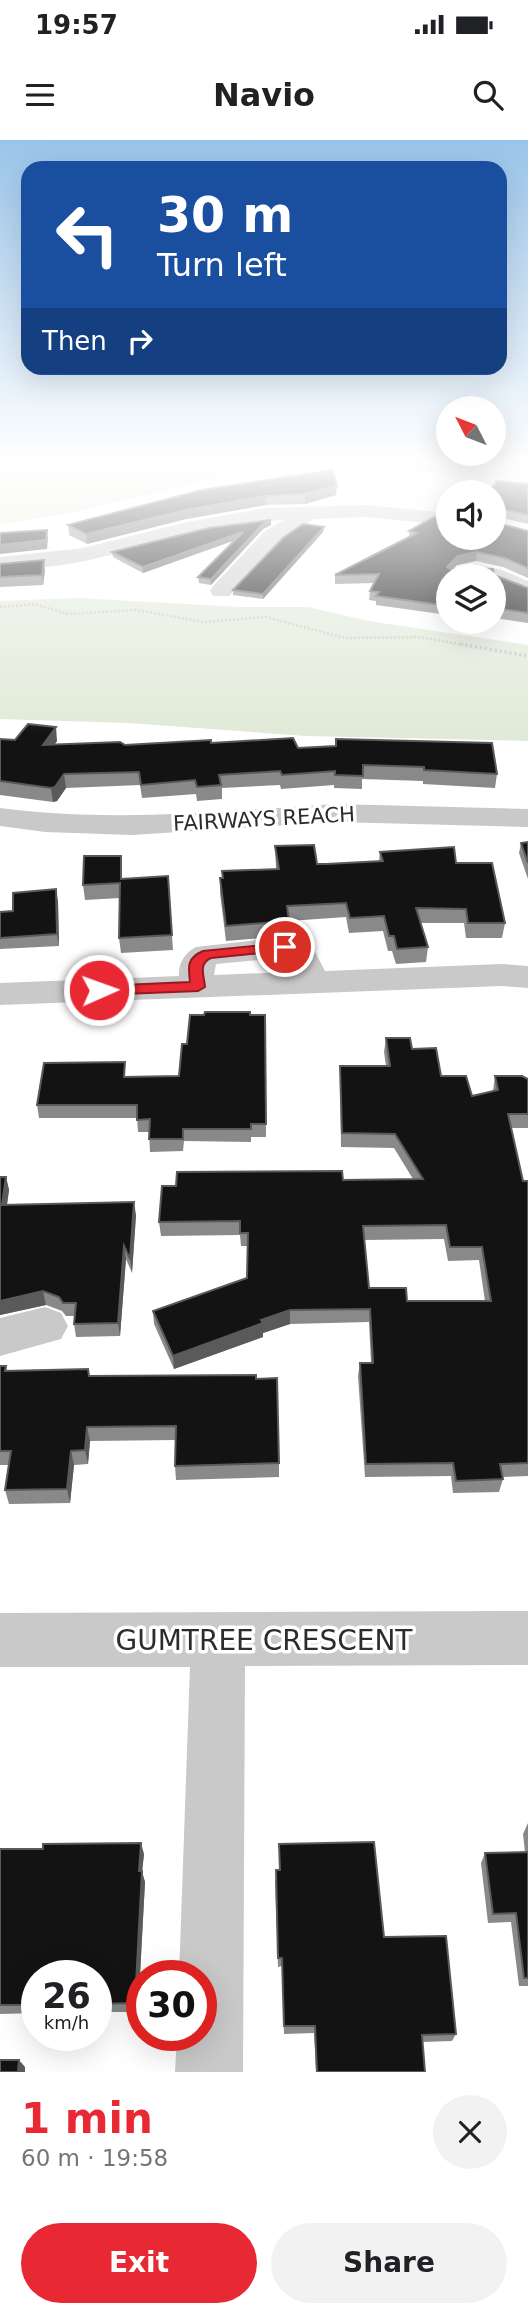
<!DOCTYPE html>
<html lang="en">
<head>
<meta charset="utf-8">
<style>
	body { margin:0; font-family:"DejaVu Sans",sans-serif; background:#f2f2f2; color:#202124; height:100vh; display:flex; flex-direction:column; font-size:26px; white-space:nowrap }
	* { box-sizing:border-box; margin:0 }
	p { font-size:23px; color:#757577 }
	.icon { flex:none; width:38px; height:38px; fill:none; stroke:currentColor; stroke-width:2; stroke-linecap:round; stroke-linejoin:round }
	.map { position:relative; height:1932px; overflow:hidden }
	.panel { display:flex; flex-direction:column; background:#fff; flex:1 }
	.panel>* { flex:none }
	.hud { position:absolute; left:21px; top:21px; width:486px; height:214px; border-radius:21px; box-shadow:0 7px 28px #0002; background:#1a4fa0; color:#fff; overflow:hidden }
	.needle { width:46px; rotate:312deg }
	.fabs { position:absolute; left:436px; top:256px; display:grid; gap:14px }
	.fabs a { display:grid; place-items:center; width:70px; height:70px; border-radius:50%; background:#fff; box-shadow:0 7px 28px #0002; font-size:35px }
	.speed { position:absolute; left:21px; top:1820px; display:flex; gap:14px; font-size:35px; font-weight:700; text-align:center }
	.speed>* { display:grid; place-content:center; width:91px; height:91px; border-radius:50%; background:#fff; box-shadow:0 7px 28px #0002; line-height:1 }
	.speed small { font-size:18px; font-weight:400 }
	.speed .limit { border:10px solid #d22; background:#fff; color:#111 }
	.pin { position:absolute; display:grid; place-items:center; width:60px; height:60px; color:#fff; margin:-30px; border:4px solid #fff; border-radius:50%; box-shadow:0 2px 7px #0007 }
	.me { position:absolute; width:77px; margin:-38px; rotate:88deg; stroke-linejoin:round; filter:drop-shadow(0 0 5px #0008) }
	.turn { display:flex; align-items:center; gap:24px; height:147px; padding:0 21px; font-size:32px }
	.turn .icon { width:91px; height:91px; stroke-width:2.5 }
	.turn b { display:block; font-size:49px; line-height:60px }
	.then { display:flex; align-items:center; height:66px; padding:0 21px; background:#0003; gap:14px; font-size:26px }
	.round { display:grid; place-items:center; flex:none; width:74px; height:74px; border-radius:37px; background:#f2f2f2 }
	.summary { display:flex; align-items:center; justify-content:space-between; height:119px; padding:0 21px }
	h1 { font-size:42px; font-weight:700; line-height:52px; color:#e82832 }
	.primary-button { display:flex; gap:14px; margin-top:auto; padding:14px 21px }
	.primary-button a { flex:1; height:80px; border-radius:42px; background:#e82832; color:#fff; font-size:28px; font-weight:700; line-height:80px; text-align:center }
	.primary-button a+a { background:#f2f2f2; color:#202124 }
	.status { display:flex; justify-content:space-between; align-items:center; height:49px; padding:0 35px; background:#fff; direction:ltr }
	.status svg { height:19px; fill:currentColor }
	header { display:flex; justify-content:space-between; align-items:center; height:91px; padding:0 21px; background:#fff; font-size:32px; font-weight:700 }
	.map>svg:first-child { display:block }
</style>
</head>
<body>
<div class="status"><b>19:57</b><svg viewBox="0 0 49 12"><path d="M0 12V9h3v3zM5 12V6h3v6zM10 12V3h3v9zM15 12V0h3v12zM26 1h20v11H26zM47 4h2v5h-2z"/></svg></div>
<header><svg class="icon" aria-label="menu" viewBox="0 0 24 24"><path d="M4 6h16M4 12h16M4 18h16"/></svg>Navio<svg class="icon" aria-label="search" viewBox="0 0 24 24"><circle cx="10" cy="10" r="6"/><path d="M15 15l6 6"/></svg></header>
<div class="map">
<svg width="528" height="1932" viewBox="0 0 528 1932">
	<rect width="100%" height="100%" fill="#fff"/>
	<g fill="#e1ead8">
		<path d="M0,323H314L227,336L65,374L0,384Z"/>
		<path d="M358,323H528V338L454,336Z"/>
		<path d="M78,458L241,467H308L369,481L528,505V601L306,596L129,583L0,579V461Z"/>
	</g>
	<g fill="none" stroke-linecap="round" stroke-linejoin="round">
		<g stroke="#c9c9c9" stroke-width="2.5" stroke-dasharray="2 2" stroke-linecap="butt">
			<path d="M0,324L4,323"/>
			<path d="M0,467L34,464L68,474L136,470L204,482L266,477L345,498L420,497L470,506"/>
		</g>
		<path stroke="#c9c9c9" stroke-width="3.5" stroke-dasharray="2.5 2.5" stroke-linecap="butt" d="M460,504L528,516"/>
		<g fill="#c9c9c9" fill-rule="evenodd">
			<path d="M366,365L448,373V385L366,377L314,379L281,401L229,456H213L210,451L213,446L265,391L284,380C216,382 151,407 85,421C58,427 28,428 0,431V417L83,408L187,382L266,368Z"/>
			<path d="M476,424L502,430L528,441V457L494,442V436H449L459,427Z"/>
			<path d="M336,664L528,669V687L336,682L132,695L45,692L0,686V668C112,683 224,671 336,664Z"/>
			<path d="M285,797L313,808L325,831L502,824L528,826V848L502,846L0,865V843L179,836C178,823 185,813 196,807ZM280,818L287,821L291,832L214,835L216,824Z"/>
			<path d="M45,1167L61,1173L68,1186L61,1199L0,1216V1178Z"/>
			<path d="M528,1471V1525L245,1526L243,1932H175L177,1895H201V1836H179L190,1527H0V1473Z"/>
		</g>
	</g>
	<g fill="#898989" fill-rule="evenodd">
		<path d="M528,344V384L495,376L494,352Z"/>
		<path d="M202,350L336,355L305,364L266,365L186,379L87,404L69,395L68,385Z"/>
		<path d="M271,380V385L263,389L211,445L199,443L198,437L236,400L143,433L113,417L112,412Z"/>
		<path d="M409,391H528V438L503,427L476,421L457,425L453,429L494,435L528,448V483L494,478V436H448V475L376,465V461L369,460L370,451L374,443L335,444V435L409,397Z"/>
		<path d="M323,392L263,459L233,455V450Z"/>
		<path d="M0,424L45,430L43,445L0,447Z"/>
		<path d="M0,599L15,600L57,601L55,604L125,605L211,603L298,608L497,634L495,648L423,644V641L362,639V649L334,648V645L281,649L280,645L222,648V659L197,661L196,654L142,658L140,645L66,648L57,661L53,662L0,655Z"/>
		<path d="M528,702V739L519,713L521,703Z"/>
		<path d="M275,706L317,724H326L379,721L380,712L456,723L505,783L502,798H466L464,783H421L428,807L426,822L396,824L392,811H388L383,791L349,793L346,777L289,781V796L226,801L220,753V738L276,729Z"/>
		<path d="M121,716L122,739L168,736L173,810L121,813L119,798L120,758L85,760L83,745Z"/>
		<path d="M58,761L59,806L0,809V772L13,771Z"/>
		<path d="M250,875H265L266,997H251V1002L184,1001L183,1011L150,1012L149,992H138L137,978H39L37,965L127,937L179,936L187,904Z"/>
		<path d="M386,898L412,909L441,936L472,956L493,951L495,936L528,939V988H511L523,1041H528V1336L502,1337L503,1339L499,1352L453,1353L451,1336L365,1337L358,1236L360,1223H371L369,1182L290,1184L263,1193V1197L174,1229L154,1184L153,1171L247,1138L248,1106H241L240,1095L161,1096L159,1082L176,1046L343,1040L413,1039L394,1008L341,1007L340,940V926H386L384,912ZM444,1099L448,1121L479,1120L485,1161H407L369,1148L364,1100Z"/>
		<path d="M0,1037H6L9,1050L7,1065L136,1075L132,1133L126,1119L120,1196L76,1197L74,1184V1176H66L62,1171L46,1165L0,1175Z"/>
		<path d="M0,1226H6L7,1231L89,1236L256,1239L279,1323V1337L176,1340L175,1326L176,1300L90,1301L88,1324L74,1325L70,1363L9,1364L5,1350L9,1325H0Z"/>
		<path d="M528,1683V1846H519L511,1782L488,1783L481,1723L485,1713L525,1712L523,1694Z"/>
		<path d="M0,1709L144,1714L142,1732L145,1742L138,1872H96V1836H37V1873L0,1874Z"/>
		<path d="M275,1740L384,1797L456,1894L452,1901L422,1902L425,1932H316L314,1893L284,1894L282,1826L278,1827Z"/>
	</g>
	<g fill="#5a5a5a">
		<path d="M337,346L336,355L305,364V354Z"/>
		<path d="M266,356V365L186,379L87,404L86,394L186,370Z"/>
		<path d="M271,380V385L263,389L211,445V439L263,384Z"/>
		<path d="M324,387L323,392L263,459V454Z"/>
		<path d="M47,390L48,399L47,409L0,414V405Z"/>
		<path d="M243,392V397L143,433V427Z"/>
		<path d="M477,412L476,421L457,425L446,436L447,427L458,416Z"/>
		<path d="M44,420L45,430L43,445L42,435Z"/>
		<path d="M56,587L57,601L45,618L43,605Z"/>
		<path d="M64,634L66,648L57,661L53,662L51,648Z"/>
		<path d="M56,749L58,761L59,806L57,794Z"/>
		<path d="M6,1037L9,1050L5,1078L2,1065Z"/>
		<path d="M134,1062L136,1075L132,1133L130,1119Z"/>
		<path d="M124,1106L126,1119L120,1196L118,1183Z"/>
		<path d="M43,1151L46,1165L0,1175V1161Z"/>
		<path d="M290,1170V1184L263,1193V1197L174,1229L173,1216L261,1180Z"/>
		<path d="M87,1287L90,1301L88,1324L85,1310Z"/>
		<path d="M71,1311L74,1325L70,1363L67,1349Z"/>
		<path d="M141,1703L144,1714L142,1732L145,1742L138,1872L135,1863Z"/>
		<path d="M19,1920L25,1927V1932H18Z"/>
	</g>
	<g fill="#131313" stroke="#5a5a5a" stroke-width="2" fill-rule="evenodd">
		<path d="M333,330L337,346L305,354L266,356L186,370L86,394L68,385L202,350Z"/>
		<path d="M496,341L528,344V375L496,368L494,369V352H483L495,345Z"/>
		<path d="M434,377L448,378V397H494V382L528,391V428L504,418L477,412L458,416L447,427L450,429H493L494,435L528,448V473L494,468V436H448V466L376,456L379,452L370,451L379,434L335,435L417,393L409,391Z"/>
		<path d="M271,380L263,384L211,439L198,437L243,392L143,427L112,412L209,388Z"/>
		<path d="M303,384L324,387L263,454L233,450L283,398Z"/>
		<path d="M47,390L46,400L0,405V393Z"/>
		<path d="M44,420L42,435L0,437V424Z"/>
		<path d="M28,584L56,587L43,605L120,602L125,605L211,600V603L293,598L298,608L336,606V599L492,603L497,634L424,630V627L363,625V636L335,635V631L282,635L280,631L219,635L221,645L197,647L195,640L141,645L139,632L64,634L55,647L51,648L0,641V599L15,600Z"/>
		<path d="M528,702V723L521,703Z"/>
		<path d="M314,705L317,724H326L383,721L380,712L454,707L456,723H492L505,783H468L466,769L416,768L428,807L397,809L394,796H389L384,776L350,778L346,763L287,766L289,781L226,786L220,738H223L222,731L279,729L275,706Z"/>
		<path d="M84,716H121V739L168,736L172,795L119,798L120,743L83,745Z"/>
		<path d="M56,749L57,794L0,798V772L13,771V753Z"/>
		<path d="M205,872H250V875H265L266,984H251V989H183V999H149L150,979L137,980V965H37L44,923L125,922L124,937L179,936L182,904H187L190,875H204Z"/>
		<path d="M386,898H410L412,909L436,908L441,936H466L472,956L498,950L495,936H522L528,939V974H508L523,1041H528V1323L500,1324L503,1339L456,1341L453,1323L366,1324L360,1223H373L370,1169L290,1170L261,1180L263,1183L173,1216L153,1171L247,1138L248,1093H240V1081L159,1082L162,1046H176L177,1032L342,1031L343,1040L423,1039L395,994L342,993L340,926H390ZM446,1085L450,1107H482L491,1161H407L406,1148H369L363,1086Z"/>
		<path d="M0,1037H6L2,1065L134,1062L130,1119L124,1106L118,1183L74,1184L76,1163H63L59,1157L43,1151L0,1161Z"/>
		<path d="M0,1226H6L5,1231L88,1229L89,1236L256,1235V1239L277,1238L279,1323L175,1326L176,1286L87,1287L85,1310L71,1311L67,1349L5,1350L11,1311H0Z"/>
		<path d="M374,1702L384,1797L446,1796L456,1894L422,1895L425,1932H317L315,1886H284L282,1818H278L276,1730H280L279,1704Z"/>
		<path d="M141,1703L139,1731H142L135,1863L96,1864V1836H37V1865H0V1709H43V1704Z"/>
		<path d="M528,1712V1838H524L516,1773L493,1774L485,1713Z"/>
		<path d="M0,1920H19L18,1932H0Z"/>
	</g>
	<linearGradient id="sky" x2="0" y2="1"><stop stop-color="#99c4e9"/><stop offset="0.54" stop-color="#fff"/><stop offset="1" stop-color="#fff" stop-opacity="0"/></linearGradient>
	<rect width="528" height="593" fill="url(#sky)"/>
	<path fill="#e82832" stroke="#971a20" stroke-width="2" d="M285,803L289,804V810L211,818C198,824 204,835 205,847L198,851L99,855L92,850L99,846L190,842C188,826 187,818 203,811Z"/>
	<g text-anchor="middle" stroke-width="7" stroke-linejoin="round" paint-order="stroke">
		<g font-size="21" fill="#2c2c2c" stroke="#fff">
			<text transform="translate(264 679) rotate(-3)" y="7">FAIRWAYS REACH</text>
		</g>
		<g font-size="28" fill="#2c2c2c" stroke="#fff">
			<text x="264" y="1510">GUMTREE CRESCENT</text>
		</g>
	</g>
</svg>
<div class="fabs">
<a><svg class="needle" viewBox="-14 -14 28 28"><path d="M0-13l5 13h-10z" fill="#e53935"/><path d="M0 13l5-13h-10z" fill="#757577"/></svg></a>
<a><svg class="icon" aria-label="sound" viewBox="0 0 24 24"><path d="M4 9h4l5-4v14l-5-4H4zM17 9q2 3 0 6"/></svg></a>
<a><svg class="icon" aria-label="layers" viewBox="0 0 24 24"><path d="M12 4l9 5-9 5-9-5zM3 14l9 5 9-5"/></svg></a>
</div>
<div class="speed"><div>26<small>km/h</small></div><div class="limit">30</div></div>
<div class="pin" style="left:285px;top:807px;background:#d93025"><svg class="icon" aria-label="arrive" viewBox="0 0 24 24"><path d="M6 21V4h12l-3 4 3 4H6"/></svg></div>
<svg class="me" style="left:99px;top:850px" viewBox="-20 -20 40 40"><circle r="17" fill="#e82832" stroke="#fff" stroke-width="3"/><path d="M0-11L8 9 0 5-8 9z" fill="#fff"/></svg>
<div class="hud">
<div class="turn"><svg class="icon" aria-label="left" viewBox="0 0 24 24"><path d="M17 20v-9H6M10 6l-5 5 5 5"/></svg><div><b>30 m</b>Turn left</div></div>
<div class="then">Then<svg class="icon" aria-label="right" viewBox="0 0 24 24"><path d="M7 20v-9h11M14 6l5 5-5 5"/></svg></div>
</div>
</div>
<section class="panel">
<div class="summary"><div><h1>1 min</h1><p>60 m · 19:58</p></div><a class="round"><svg class="icon" aria-label="close" viewBox="0 0 24 24"><path d="M6 6l12 12M18 6L6 18"/></svg></a></div>
<div class="primary-button"><a>Exit</a><a>Share</a></div>
</section>
</body>
</html>
